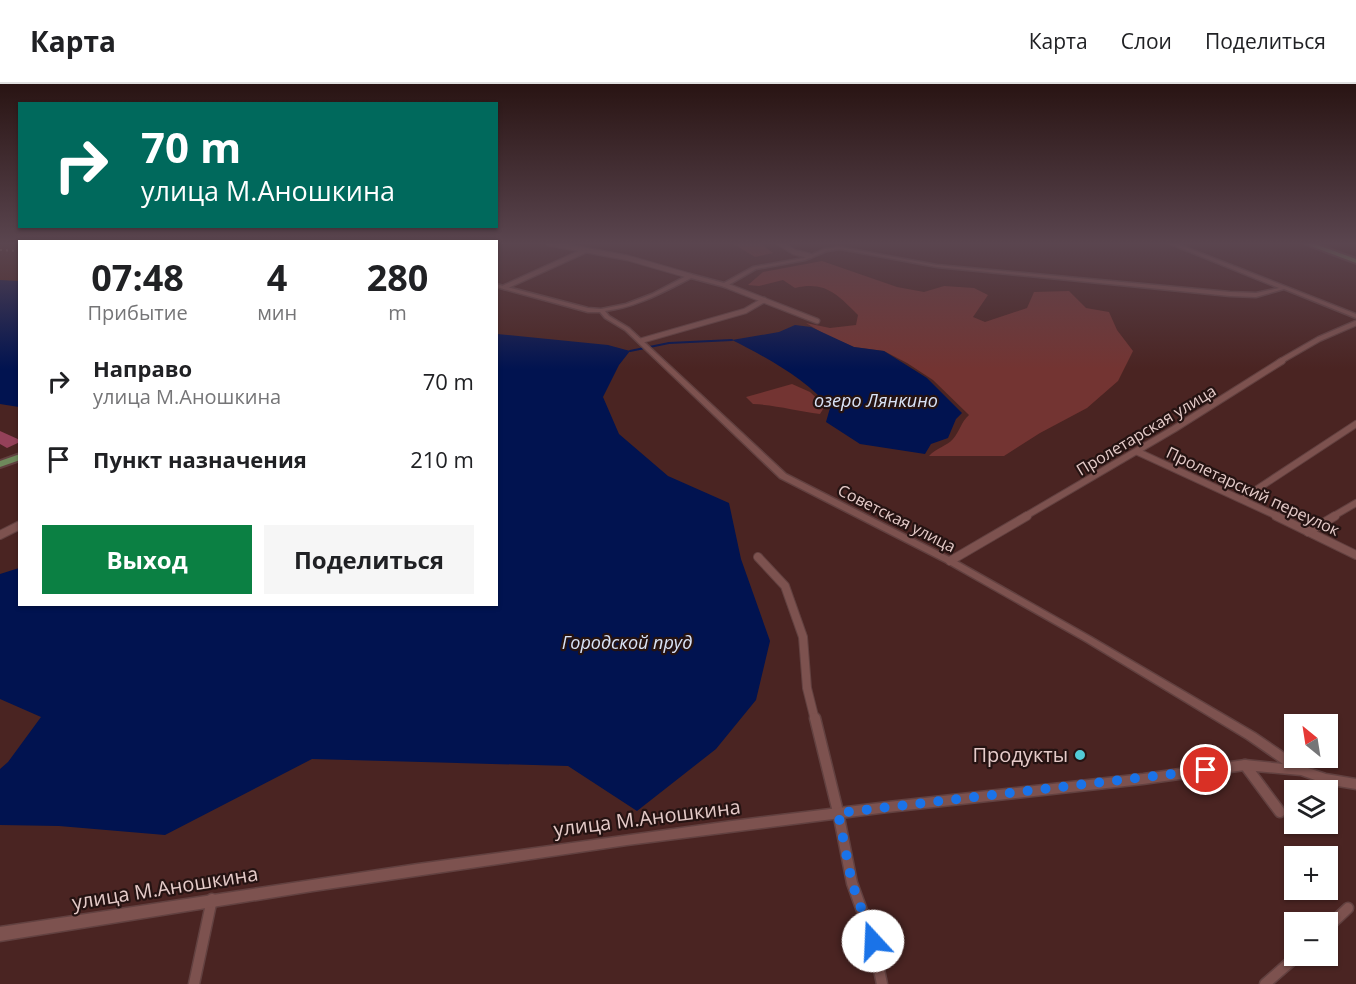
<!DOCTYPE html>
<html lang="ru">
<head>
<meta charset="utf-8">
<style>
	body { margin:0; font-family:"Open Sans",sans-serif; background:#f6f6f6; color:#202124; height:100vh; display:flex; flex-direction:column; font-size:22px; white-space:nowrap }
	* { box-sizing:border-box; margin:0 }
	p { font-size:20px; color:#757577 }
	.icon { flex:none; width:33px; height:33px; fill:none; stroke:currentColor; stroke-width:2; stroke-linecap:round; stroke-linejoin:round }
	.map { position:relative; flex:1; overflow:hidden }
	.side { position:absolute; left:18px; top:156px; width:480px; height:366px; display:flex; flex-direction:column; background:#fff; border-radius:0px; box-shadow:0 2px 4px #0004 }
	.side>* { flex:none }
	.banner { position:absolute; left:18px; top:18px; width:480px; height:126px; border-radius:0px; box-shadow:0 2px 4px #0004; background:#00695c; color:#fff; overflow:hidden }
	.needle { width:39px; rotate:330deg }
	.controls { position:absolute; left:1284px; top:630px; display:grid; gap:12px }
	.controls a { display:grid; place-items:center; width:54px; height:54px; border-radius:0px; background:#fff; box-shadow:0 2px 4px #0004; font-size:30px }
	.pin { position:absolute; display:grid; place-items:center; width:51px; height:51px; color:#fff; margin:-26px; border:3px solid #fff; border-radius:50%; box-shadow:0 2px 6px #0007 }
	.me { position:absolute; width:66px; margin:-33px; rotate:340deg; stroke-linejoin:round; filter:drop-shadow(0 0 4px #0008) }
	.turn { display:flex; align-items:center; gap:21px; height:126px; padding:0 24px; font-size:27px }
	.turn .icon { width:78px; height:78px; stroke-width:2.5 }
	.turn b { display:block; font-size:42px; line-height:51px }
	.eta { display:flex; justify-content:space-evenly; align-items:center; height:102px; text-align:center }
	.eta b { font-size:36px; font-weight:700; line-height:42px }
	.primary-button { display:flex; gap:12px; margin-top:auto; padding:12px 24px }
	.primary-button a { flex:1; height:69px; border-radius:0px; background:#0b8043; color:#fff; font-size:24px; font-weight:700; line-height:69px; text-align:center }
	.primary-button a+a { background:#f6f6f6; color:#202124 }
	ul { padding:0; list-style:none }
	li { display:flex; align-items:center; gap:18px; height:78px; padding:0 24px }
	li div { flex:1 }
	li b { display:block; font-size:22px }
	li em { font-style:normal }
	header { display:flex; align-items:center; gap:36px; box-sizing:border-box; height:84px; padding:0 30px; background:#fff; border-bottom:2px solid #e0e0e0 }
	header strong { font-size:28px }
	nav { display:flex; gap:33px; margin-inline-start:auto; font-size:21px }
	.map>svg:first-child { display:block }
</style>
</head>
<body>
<header>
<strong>Карта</strong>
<nav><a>Карта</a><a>Слои</a><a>Поделиться</a></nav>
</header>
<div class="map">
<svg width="1356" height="900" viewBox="0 0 1356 900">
	<rect width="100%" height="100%" fill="#4a2422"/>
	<g fill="#733432">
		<path d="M732,159H760L773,169L755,173Z"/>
		<path d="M822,177L897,203L924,208L944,202L974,204L988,211L973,233L985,238L1027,224L1034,208L1069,207L1086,224L1109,228L1117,246L1133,267L1118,297L1087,324L1040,349L1004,372H929C936,364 947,362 953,355C960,347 961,338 969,331L933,296L907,279L884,267L854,263L826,251L806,239L830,244L856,241L858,231C837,210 825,197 795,204L783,196L759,202L748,201L763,188Z"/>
		<path d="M792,300L810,308L825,322L820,330C797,327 776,321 753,320L746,313Z"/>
	</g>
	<g fill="#011350">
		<path d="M0,196L19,197V323L0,320Z"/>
		<path d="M795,241L811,243L854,263L884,267L927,294L962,329L956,335L948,354L931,360L925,370L860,360L826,338L830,324C808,296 764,272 732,256L779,248Z"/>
		<path d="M497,250L608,261L630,267L619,281L603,313L619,350L668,392L729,419L741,475L770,557L756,616L716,665L637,727L568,682L312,675L165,751L59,742L0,741V685L8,678L41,633L0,615V490L19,484L20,520H496Z"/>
	</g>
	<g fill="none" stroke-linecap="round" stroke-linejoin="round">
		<path stroke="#011350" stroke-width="2" d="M630,267L669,259L732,256"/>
	</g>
	<path fill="#944159" d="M0,347L20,356V358L7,364L0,360Z"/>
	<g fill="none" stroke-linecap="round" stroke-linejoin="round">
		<defs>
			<g id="minor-far3">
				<path d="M548,159L628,174L690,192"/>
				<path d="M780,159L794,168L810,172"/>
				<path d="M725,201L817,237"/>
				<path d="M505,203L584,167"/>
				<path d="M640,257L745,227L764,216"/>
				<path d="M1279,278L1319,255L1356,239"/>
			</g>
			<g id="minor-far2">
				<path d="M1138,368L1279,433"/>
				<path d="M1242,415L1356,340"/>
				<path d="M1024,433L1174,345L1282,277"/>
				<path d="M1332,433L1356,419"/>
			</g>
			<g id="minor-far1">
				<path d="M1276,432L1356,471"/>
				<path d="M1308,448L1335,432"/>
				<path d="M0,451L20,441"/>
				<path d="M758,473L785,502L803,553L807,604L815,636"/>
				<path d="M950,477L1027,432"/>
			</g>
			<g id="minor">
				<path d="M815,634L838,728L852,799L873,857L882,900"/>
				<path d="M1245,681L1280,728"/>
				<path d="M1328,843L1348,824"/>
				<path d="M194,900L212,815"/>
				<path d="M1265,900L1297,872"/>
			</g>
			<path id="tertiary" d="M1168,159H1175L1356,230V234L1284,205L1256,213L1230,212L937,183L840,165L827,167L805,176L756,185L725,203L691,194C663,208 637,223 605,227L609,232L629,244L786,390L953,475L1091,553L1255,649L1305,683L1326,690L1356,695V705L1326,700L1301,691L1245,686L1143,700L888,728L627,761L313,807L0,857V843L418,780L732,737L888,718L1143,690L1245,676L1283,680L1247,655L1085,557L947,479L780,394L625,246L605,234L600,228H588L496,203V200L588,224L601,225L626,220L652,210L690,190L724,199L753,183L804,174L824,165L840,163L937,181L1230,208L1256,209L1279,204Z"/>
			<g id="primary">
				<path d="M1303,159H1312L1356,175V179Z"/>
				<path d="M20,370V376L0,383V377Z"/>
			</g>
		</defs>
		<use href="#minor-far3" stroke="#624140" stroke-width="7"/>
		<use href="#minor-far2" stroke="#624140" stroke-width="8"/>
		<use href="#minor-far1" stroke="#624140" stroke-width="10"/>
		<use href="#minor" stroke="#624140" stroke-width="13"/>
		<use href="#tertiary" stroke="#624140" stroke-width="3"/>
		<use href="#primary" stroke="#624140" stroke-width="4"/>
		<use href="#minor-far3" stroke="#7d524f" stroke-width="4.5"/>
		<use href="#minor-far2" stroke="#7d524f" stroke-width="6"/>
		<use href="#minor-far1" stroke="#7d524f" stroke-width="8"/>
		<use href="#minor" stroke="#7d524f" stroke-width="10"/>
		<use href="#tertiary" fill="#7d524f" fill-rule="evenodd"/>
		<use href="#primary" fill="#6e895b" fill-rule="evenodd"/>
		<path stroke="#92716f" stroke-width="2" stroke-dasharray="2 4" stroke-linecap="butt" d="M0,166L20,167"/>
	</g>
	<linearGradient id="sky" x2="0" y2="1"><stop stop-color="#291413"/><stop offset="0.56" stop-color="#5a454f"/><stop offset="1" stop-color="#5a454f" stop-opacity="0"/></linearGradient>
	<rect width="1356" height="285" fill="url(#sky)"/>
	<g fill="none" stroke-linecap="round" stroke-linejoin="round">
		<path stroke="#1a73e8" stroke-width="10" stroke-dasharray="0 18" d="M873,857L852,799L838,729L1206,686"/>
	</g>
	<circle fill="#52cbd7" stroke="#251312" stroke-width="2" cx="1080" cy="671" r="6"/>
	<g text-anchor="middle" stroke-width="4.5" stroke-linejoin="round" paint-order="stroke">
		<g font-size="16" fill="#e5cbc9" stroke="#251312">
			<text transform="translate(1146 346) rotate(-31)" y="6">Пролетарская улица</text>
			<text transform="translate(1253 407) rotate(25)" y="6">Пролетарский переулок</text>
			<text transform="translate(897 434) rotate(27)" y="6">Советская улица</text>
		</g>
		<g font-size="18" font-style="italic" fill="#d9e3f7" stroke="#251312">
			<text x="876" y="323">озеро Лянкино</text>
			<text x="627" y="565">Городской пруд</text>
		</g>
		<g font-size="20" fill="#e5cbc9" stroke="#251312" text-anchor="end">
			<text x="1068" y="678">Продукты</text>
		</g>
		<g font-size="20" fill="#e5cbc9" stroke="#251312">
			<text transform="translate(647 734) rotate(-7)" y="7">улица М.Аношкина</text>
			<text transform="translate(165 804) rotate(-9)" y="7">улица М.Аношкина</text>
		</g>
	</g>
</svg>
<div class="controls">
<a><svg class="needle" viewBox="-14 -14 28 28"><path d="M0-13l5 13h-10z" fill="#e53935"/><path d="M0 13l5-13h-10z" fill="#757577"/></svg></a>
<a><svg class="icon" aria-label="layers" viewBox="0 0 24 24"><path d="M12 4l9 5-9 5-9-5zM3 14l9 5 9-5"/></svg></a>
<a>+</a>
<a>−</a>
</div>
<div class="pin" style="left:1206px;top:686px;background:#d93025"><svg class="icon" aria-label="arrive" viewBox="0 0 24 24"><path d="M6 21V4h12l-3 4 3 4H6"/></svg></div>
<svg class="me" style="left:873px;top:857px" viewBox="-20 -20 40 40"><circle r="19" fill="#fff"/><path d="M0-13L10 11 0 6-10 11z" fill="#1a73e8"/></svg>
<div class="banner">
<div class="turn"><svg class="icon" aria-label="right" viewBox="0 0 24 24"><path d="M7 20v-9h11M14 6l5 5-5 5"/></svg><div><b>70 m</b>улица М.Аношкина</div></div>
</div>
<section class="side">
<div class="eta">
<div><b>07:48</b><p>Прибытие</p></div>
<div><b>4</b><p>мин</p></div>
<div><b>280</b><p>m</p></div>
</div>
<ul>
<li><svg class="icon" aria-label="right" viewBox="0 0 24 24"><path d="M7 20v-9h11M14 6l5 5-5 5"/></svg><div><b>Направо</b><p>улица М.Аношкина</p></div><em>70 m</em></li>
<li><svg class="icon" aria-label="arrive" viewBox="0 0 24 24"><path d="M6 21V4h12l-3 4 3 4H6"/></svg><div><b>Пункт назначения</b></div><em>210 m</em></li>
</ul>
<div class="primary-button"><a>Выход</a><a>Поделиться</a></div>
</section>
</div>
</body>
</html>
